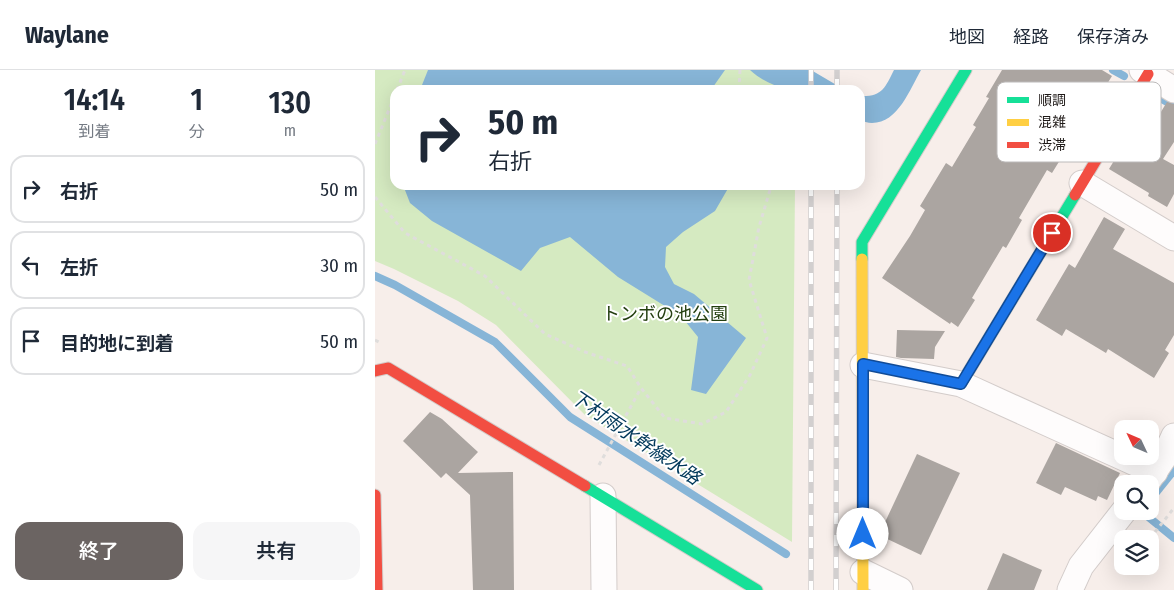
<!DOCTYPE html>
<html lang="ja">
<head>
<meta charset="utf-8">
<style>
	body { margin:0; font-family:"Fira Sans Condensed","Noto Sans JP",sans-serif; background:#f6f6f7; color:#1f2937; height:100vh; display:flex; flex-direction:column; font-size:19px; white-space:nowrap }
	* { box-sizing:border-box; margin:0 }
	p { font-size:16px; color:#747a83 }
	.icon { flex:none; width:28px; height:28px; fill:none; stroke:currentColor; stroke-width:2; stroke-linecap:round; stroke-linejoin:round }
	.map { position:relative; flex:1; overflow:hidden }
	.details { display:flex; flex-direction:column; background:#fff; width:375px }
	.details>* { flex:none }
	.guide { position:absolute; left:15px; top:15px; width:475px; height:105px; border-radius:15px; box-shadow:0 5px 20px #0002; background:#fff; color:#1f2937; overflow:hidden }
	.needle { width:32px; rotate:314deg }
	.buttons { position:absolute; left:739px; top:350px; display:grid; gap:10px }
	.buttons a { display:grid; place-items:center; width:45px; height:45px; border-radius:10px; background:#fff; box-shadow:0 5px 20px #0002; font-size:25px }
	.pin { position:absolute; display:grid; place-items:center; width:42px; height:42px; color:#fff; margin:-21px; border:2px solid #fff; border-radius:50%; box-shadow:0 1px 5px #0007 }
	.me { position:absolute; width:55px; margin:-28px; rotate:0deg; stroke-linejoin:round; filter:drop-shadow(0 0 4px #0008) }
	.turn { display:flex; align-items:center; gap:18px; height:105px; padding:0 15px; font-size:22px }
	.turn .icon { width:65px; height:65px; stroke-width:2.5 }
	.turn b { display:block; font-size:35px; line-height:42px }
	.eta { display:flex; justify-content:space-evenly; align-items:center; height:85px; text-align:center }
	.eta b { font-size:30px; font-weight:600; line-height:35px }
	.action { display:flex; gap:10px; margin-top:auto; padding:10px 15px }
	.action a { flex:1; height:58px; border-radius:15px; background:#6b6462; color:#fff; font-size:20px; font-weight:600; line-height:58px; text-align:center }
	.action a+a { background:#f6f6f7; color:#1f2937 }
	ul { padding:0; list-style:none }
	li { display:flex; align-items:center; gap:15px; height:68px; margin:0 10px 8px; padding:0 5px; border:2px solid #e0e1e3; border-radius:15px }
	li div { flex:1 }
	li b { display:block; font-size:19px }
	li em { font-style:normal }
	header { display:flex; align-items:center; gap:30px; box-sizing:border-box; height:70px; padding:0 25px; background:#fff; border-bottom:1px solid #e0e1e3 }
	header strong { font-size:24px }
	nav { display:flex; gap:28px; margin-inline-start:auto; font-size:18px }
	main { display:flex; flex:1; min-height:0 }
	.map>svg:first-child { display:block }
</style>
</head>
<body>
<header>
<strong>Waylane</strong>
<nav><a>地図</a><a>経路</a><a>保存済み</a></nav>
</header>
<main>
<section class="details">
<div class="eta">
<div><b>14:14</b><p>到着</p></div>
<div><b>1</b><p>分</p></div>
<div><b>130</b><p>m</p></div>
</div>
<ul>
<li><svg class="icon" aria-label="right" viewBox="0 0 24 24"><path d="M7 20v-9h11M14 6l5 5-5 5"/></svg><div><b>右折</b></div><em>50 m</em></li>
<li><svg class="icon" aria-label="left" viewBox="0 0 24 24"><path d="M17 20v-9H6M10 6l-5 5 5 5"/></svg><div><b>左折</b></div><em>30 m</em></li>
<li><svg class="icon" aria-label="arrive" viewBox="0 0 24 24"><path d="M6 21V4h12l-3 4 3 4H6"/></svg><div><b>目的地に到着</b></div><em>50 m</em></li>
</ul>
<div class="action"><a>終了</a><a>共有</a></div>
</section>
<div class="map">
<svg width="799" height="520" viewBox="0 0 799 520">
	<rect width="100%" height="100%" fill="#f7eeea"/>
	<path fill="#d5eac1" d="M0,0H421V20H20V115H420L417,472L210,345L121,255L83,231L19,199L0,191Z"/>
	<g fill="#87b5d7">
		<path d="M53,0H350L338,17V20H45Z"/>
		<path d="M375,0H436L470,20C434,20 404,26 375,0Z"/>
		<path d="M519,0H546C535,19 523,53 497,53C493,53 488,51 485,50V26C507,27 510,18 519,0Z"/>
		<path d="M28,115H355L340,141L308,162L291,177L290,197L299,214L319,224L371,268L331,324L316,320L323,267L306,246L243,207L195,167L165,178L146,201L57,151L35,133Z"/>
	</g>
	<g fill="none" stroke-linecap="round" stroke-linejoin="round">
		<g stroke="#87b5d7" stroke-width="8">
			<path d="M738,0L749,6"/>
			<path d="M780,25L799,36"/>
			<path d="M0,206L20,215L120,272L195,347L411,484"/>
			<path d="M775,430L799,400"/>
			<path d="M766,441L799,468"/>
		</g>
	</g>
	<g fill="#aba5a1">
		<path d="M627,0H727L737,6L677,103L672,100L644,148L647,150L631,178L628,176L597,228L600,230L583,257L576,252L575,254L507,208L535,166L550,140L545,136L571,93L577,97L601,57L598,55L614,28L611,27Z"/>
		<path d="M792,32L799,34V72L788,89L799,95V124L792,137L773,126L774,123L734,99L754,66L761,70L776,47L781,50Z"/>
		<path d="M729,147L750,159L738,179L799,213V265L790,280L794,283L779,308L733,279L731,283L691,259L687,266L661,250L694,194L700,198Z"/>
		<path d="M522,260L570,261L560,277L559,289L526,288L521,287Z"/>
		<path d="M55,342L67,349L103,382L83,403L138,402L139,520H98L95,425L71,403L66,408L28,371Z"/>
		<path d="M681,373L745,403L732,430L723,426L721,431L690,417L686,425L661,413Z"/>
		<path d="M542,384L585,403L546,485L504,465Z"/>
		<path d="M628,483L667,500L659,520H612Z"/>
	</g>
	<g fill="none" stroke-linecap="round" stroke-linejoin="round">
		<defs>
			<g id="street">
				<path d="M767,0L799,20"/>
				<path d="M707,113L799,168"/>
				<path d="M488,295L586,314L780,402"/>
				<path d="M771,414L790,386L799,366"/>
				<path d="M228,426L229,520"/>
				<path d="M488,502L525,520"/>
				<path d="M695,520L706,496L749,441"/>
			</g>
			<g id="fast">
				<path d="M487,189V172L591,0"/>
				<path d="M586,314L700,125"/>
				<path d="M210,416L382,520"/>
			</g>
			<path id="slow" d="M487,189L488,520"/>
			<g id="jam">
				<path d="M700,125L773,4"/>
				<path d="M0,301L13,298L210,416"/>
				<path d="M0,425L2,520"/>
			</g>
		</defs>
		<use href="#street" stroke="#d3ccca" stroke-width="27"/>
		<use href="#fast" stroke="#d3ccca" stroke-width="13"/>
		<use href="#slow" stroke="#d3ccca" stroke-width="13"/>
		<use href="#jam" stroke="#d3ccca" stroke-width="13"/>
		<g stroke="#dfdddc" stroke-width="3" stroke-dasharray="4 4" stroke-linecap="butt">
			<path d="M22,20L30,0"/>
			<path d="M364,20L365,0"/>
			<path d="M0,74L20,25"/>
			<path d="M0,127L30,163L110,206L170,264L210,282L252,296L266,318L290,348L327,354L351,342L375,305L392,268L374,210L384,157L395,120L393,115"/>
			<path d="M0,270L6,273"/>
			<path d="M224,395L266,318"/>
			<path d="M780,462L799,438"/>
		</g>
		<use href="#street" stroke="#fefcfc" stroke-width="25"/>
		<use href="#fast" stroke="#16e098" stroke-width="11"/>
		<use href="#slow" stroke="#ffcf43" stroke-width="11"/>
		<use href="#jam" stroke="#f24e42" stroke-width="11"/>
		<defs>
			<g id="rail">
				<path d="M436,0V20"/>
				<path d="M462,20V0"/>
				<path d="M436,115V520"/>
				<path d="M461,520L462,115"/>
			</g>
		</defs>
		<use href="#rail" stroke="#d2cfcf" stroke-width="5.5"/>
		<use href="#rail" stroke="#fff" stroke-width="4" stroke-dasharray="11" stroke-linecap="butt"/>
	</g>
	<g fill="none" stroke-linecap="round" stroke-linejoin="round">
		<defs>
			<path id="route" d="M488,464V294L586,314L677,163"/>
		</defs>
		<use href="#route" stroke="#114b97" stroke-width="12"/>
		<use href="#route" stroke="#1a73e8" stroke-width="9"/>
	</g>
	<g text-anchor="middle" stroke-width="4" stroke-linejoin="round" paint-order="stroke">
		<g font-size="18" fill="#243f10" stroke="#fff">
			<text x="290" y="250">トンボの池公園</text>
		</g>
		<g font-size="19" font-style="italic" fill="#00385a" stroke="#fff">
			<text transform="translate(261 367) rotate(34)" y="7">下村雨水幹線水路</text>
		</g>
	</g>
	<rect x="622" y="12" width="164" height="80" rx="8" fill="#fff" stroke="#bcbaba" stroke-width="1"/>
	<rect x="632" y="27" width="22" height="6" fill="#16e098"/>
	<rect x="632" y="49" width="22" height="7" fill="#ffcf43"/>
	<rect x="632" y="72" width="22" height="6" fill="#f24e42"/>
	<g font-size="14" fill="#1f1a18">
		<text x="663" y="35">順調</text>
		<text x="663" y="57">混雑</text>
		<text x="663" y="80">渋滞</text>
	</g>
</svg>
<div class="buttons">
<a><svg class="needle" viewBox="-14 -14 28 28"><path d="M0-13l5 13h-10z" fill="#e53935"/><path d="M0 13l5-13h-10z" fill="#747a83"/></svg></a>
<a><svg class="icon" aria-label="search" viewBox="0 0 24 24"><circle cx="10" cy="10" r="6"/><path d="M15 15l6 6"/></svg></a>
<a><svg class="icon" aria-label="layers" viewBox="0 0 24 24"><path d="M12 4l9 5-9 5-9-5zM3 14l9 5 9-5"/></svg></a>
</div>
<div class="pin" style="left:677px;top:163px;background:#d93025"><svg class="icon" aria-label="arrive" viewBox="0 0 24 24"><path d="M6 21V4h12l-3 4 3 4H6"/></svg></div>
<svg class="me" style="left:488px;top:464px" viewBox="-20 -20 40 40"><circle r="19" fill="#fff"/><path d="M0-13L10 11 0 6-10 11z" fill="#1a73e8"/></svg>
<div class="guide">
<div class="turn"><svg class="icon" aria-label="right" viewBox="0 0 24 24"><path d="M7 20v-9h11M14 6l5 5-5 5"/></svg><div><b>50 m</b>右折</div></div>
</div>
</div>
</main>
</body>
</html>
